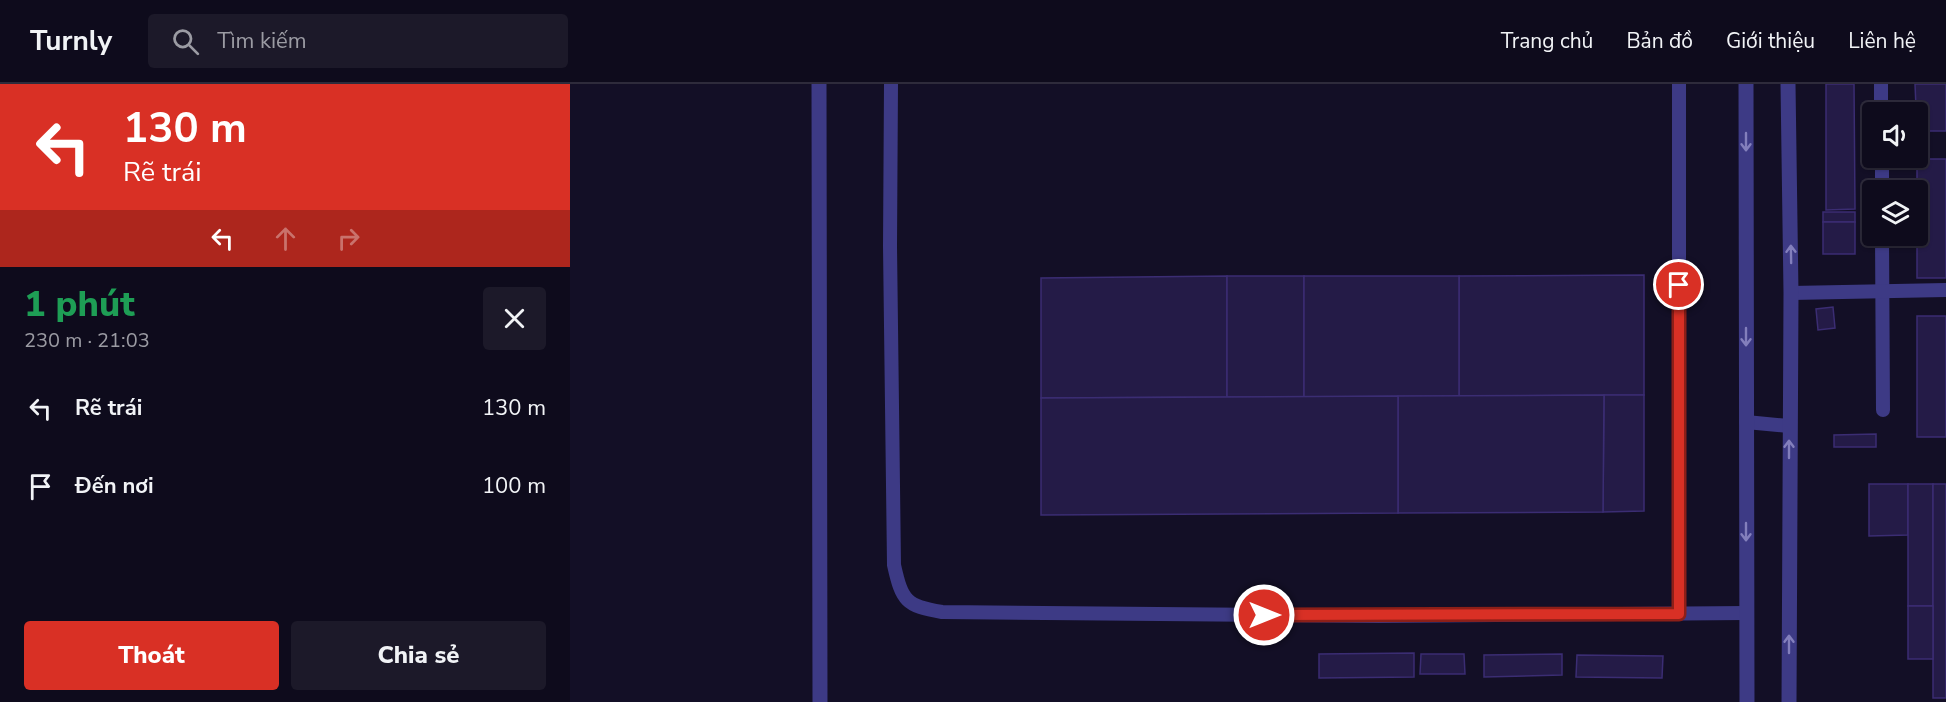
<!DOCTYPE html>
<html lang="vi">
<head>
<meta charset="utf-8">
<style>
	body { margin:0; font-family:"Nunito Sans",sans-serif; background:#1c1929; color:#f1f3f6; height:100vh; display:flex; flex-direction:column; font-size:22px; white-space:nowrap }
	* { box-sizing:border-box; margin:0 }
	p { font-size:20px; color:#9b9ba3 }
	.icon { flex:none; width:33px; height:33px; fill:none; stroke:currentColor; stroke-width:2; stroke-linecap:round; stroke-linejoin:round }
	.map { position:relative; flex:1; overflow:hidden }
	.side { display:flex; flex-direction:column; background:#0e0b1c; width:570px }
	.side>* { flex:none }
	.banner { background:#d93025; color:#fff; overflow:hidden }
	.tools { position:absolute; left:1292px; top:18px; display:grid; gap:12px }
	.tools a { display:grid; place-items:center; width:66px; height:66px; border-radius:6px; background:#0e0b1c; box-shadow:0 2px 4px #0004,0 0 0 2px #2e2b3b; font-size:30px }
	.pin { position:absolute; display:grid; place-items:center; width:51px; height:51px; color:#fff; margin:-26px; border:3px solid #fff; border-radius:50%; box-shadow:0 2px 6px #0007 }
	.me { position:absolute; width:66px; margin:-33px; rotate:90deg; stroke-linejoin:round; filter:drop-shadow(0 0 4px #0008) }
	.turn { display:flex; align-items:center; gap:21px; height:126px; padding:0 24px; font-size:27px }
	.turn .icon { width:78px; height:78px; stroke-width:2.5 }
	.turn b { display:block; font-size:42px; line-height:51px }
	.lanes { display:flex; align-items:center; height:57px; padding:0 24px; background:#0003; justify-content:center; gap:30px; direction:ltr }
	.lanes .off { opacity:.35 }
	.round { display:grid; place-items:center; flex:none; width:63px; height:63px; border-radius:6px; background:#1c1929 }
	.overview { display:flex; align-items:center; justify-content:space-between; height:102px; padding:0 24px }
	h1 { font-size:36px; font-weight:800; line-height:45px; color:#1e9e55 }
	.primary-button { display:flex; gap:12px; margin-top:auto; padding:12px 24px }
	.primary-button a { flex:1; height:69px; border-radius:6px; background:#d93025; color:#fff; font-size:24px; font-weight:800; line-height:69px; text-align:center }
	.primary-button a+a { background:#1c1929; color:#f1f3f6 }
	ul { padding:0; list-style:none }
	li { display:flex; align-items:center; gap:18px; height:78px; padding:0 24px }
	li div { flex:1 }
	li b { display:block; font-size:22px }
	li em { font-style:normal }
	header { display:flex; align-items:center; gap:36px; box-sizing:border-box; height:84px; padding:0 30px; background:#0e0b1c; border-bottom:2px solid #2e2b3b }
	header strong { font-size:28px }
	nav { display:flex; gap:33px; margin-inline-start:auto; font-size:21px }
	.search { width:420px; height:54px; background:#1c1929; display:flex; align-items:center; gap:15px; box-sizing:border-box; padding:0 21px; border-radius:6px; color:#9b9ba3; font-size:22px }
	main { display:flex; flex:1; min-height:0 }
	.map>svg:first-child { display:block }
</style>
</head>
<body>
<header>
<strong>Turnly</strong>
<div class="search"><svg class="icon" aria-label="search" viewBox="0 0 24 24"><circle cx="10" cy="10" r="6"/><path d="M15 15l6 6"/></svg>Tìm kiếm</div>
<nav><a>Trang chủ</a><a>Bản đồ</a><a>Giới thiệu</a><a>Liên hệ</a></nav>
</header>
<main>
<section class="side">
<div class="banner">
<div class="turn"><svg class="icon" aria-label="left" viewBox="0 0 24 24"><path d="M17 20v-9H6M10 6l-5 5 5 5"/></svg><div><b>130 m</b>Rẽ trái</div></div>
<div class="lanes"><svg class="icon" aria-label="left" viewBox="0 0 24 24"><path d="M17 20v-9H6M10 6l-5 5 5 5"/></svg><svg class="icon off" aria-label="ahead" viewBox="0 0 24 24"><path d="M12 20V5M6 11l6-6 6 6"/></svg><svg class="icon off" aria-label="right" viewBox="0 0 24 24"><path d="M7 20v-9h11M14 6l5 5-5 5"/></svg></div>
</div>
<div class="overview"><div><h1>1 phút</h1><p>230 m · 21:03</p></div><a class="round"><svg class="icon" aria-label="close" viewBox="0 0 24 24"><path d="M6 6l12 12M18 6L6 18"/></svg></a></div>
<ul>
<li><svg class="icon" aria-label="left" viewBox="0 0 24 24"><path d="M17 20v-9H6M10 6l-5 5 5 5"/></svg><div><b>Rẽ trái</b></div><em>130 m</em></li>
<li><svg class="icon" aria-label="arrive" viewBox="0 0 24 24"><path d="M6 21V4h12l-3 4 3 4H6"/></svg><div><b>Đến nơi</b></div><em>100 m</em></li>
</ul>
<div class="primary-button"><a>Thoát</a><a>Chia sẻ</a></div>
</section>
<div class="map">
<svg width="1376" height="618" viewBox="0 0 1376 618">
	<rect width="100%" height="100%" fill="#130f26"/>
	<g fill="#241b47" stroke="#3b2d73" stroke-width="1.5">
		<path d="M1256,0H1284L1285,125L1256,126Z"/>
		<path d="M1345,0H1376V47H1347Z"/>
		<rect x="1347" y="75" width="29" height="119"/>
		<rect x="1253" y="128" width="32" height="10"/>
		<rect x="1253" y="138" width="32" height="32"/>
		<path d="M1074,191V311L889,312V192Z"/>
		<path d="M657,192V313L471,314V194Z"/>
		<rect x="657" y="192" width="77" height="121"/>
		<path d="M734,192H889V312L734,313Z"/>
		<path d="M1263,223L1265,244L1248,246L1246,225Z"/>
		<rect x="1347" y="232" width="29" height="121"/>
		<path d="M1034,311H1074V427L1033,428Z"/>
		<path d="M1034,311L1033,428L828,429V312Z"/>
		<path d="M828,312V429L471,431V314Z"/>
		<path d="M1306,350V363H1264V351Z"/>
		<path d="M1299,400H1338V451L1299,452Z"/>
		<rect x="1338" y="400" width="25" height="122"/>
		<rect x="1363" y="400" width="13" height="214"/>
		<rect x="1338" y="522" width="25" height="53"/>
		<path d="M844,569V593L749,594V570Z"/>
		<path d="M851,570H894L895,590H850Z"/>
		<path d="M992,570V591L914,593V571Z"/>
		<path d="M1007,571L1093,572L1092,594L1006,593Z"/>
	</g>
	<g fill="none" stroke-linecap="round" stroke-linejoin="round">
		<g stroke="#3d3a85" stroke-width="14">
			<path d="M321,0L320,162L324,481C332,517 336,522 372,528L809,532L1177,529"/>
			<path d="M1311,0V28"/>
			<path d="M1312,74V106"/>
			<path d="M1312,152L1313,326"/>
			<path d="M1221,209L1376,206"/>
			<path d="M1176,338L1219,342"/>
			<path d="M1109,530V0"/>
		</g>
		<g stroke="#3d3a85" stroke-width="15">
			<path d="M249,0L250,618"/>
			<path d="M1176,0L1177,618"/>
			<path d="M1218,0L1221,209L1219,618"/>
		</g>
	</g>
	<defs><path id="oneway-shaft" d="M-6 0H5M1.5-3L5.5 0L1.5 3" fill="none" stroke-width="1.6" stroke-linecap="round" stroke-linejoin="round" transform="scale(1.5)"/></defs>
	<g stroke="#837fbc">
		<use href="#oneway-shaft" transform="translate(1176 58) rotate(90)"/>
		<use href="#oneway-shaft" transform="translate(1221 170) rotate(-91)"/>
		<use href="#oneway-shaft" transform="translate(1176 253) rotate(90)"/>
		<use href="#oneway-shaft" transform="translate(1219 365) rotate(-90)"/>
		<use href="#oneway-shaft" transform="translate(1176 448) rotate(90)"/>
		<use href="#oneway-shaft" transform="translate(1219 560) rotate(-90)"/>
	</g>
	<g fill="none" stroke-linecap="round" stroke-linejoin="round">
		<defs>
			<path id="route" d="M694,531L1109,530V201"/>
		</defs>
		<use href="#route" stroke="#8d1f18" stroke-width="15"/>
		<use href="#route" stroke="#d93025" stroke-width="10"/>
	</g>
</svg>
<div class="tools">
<a><svg class="icon" aria-label="sound" viewBox="0 0 24 24"><path d="M4 9h4l5-4v14l-5-4H4zM17 9q2 3 0 6"/></svg></a>
<a><svg class="icon" aria-label="layers" viewBox="0 0 24 24"><path d="M12 4l9 5-9 5-9-5zM3 14l9 5 9-5"/></svg></a>
</div>
<div class="pin" style="left:1109px;top:201px;background:#d93025"><svg class="icon" aria-label="arrive" viewBox="0 0 24 24"><path d="M6 21V4h12l-3 4 3 4H6"/></svg></div>
<svg class="me" style="left:694px;top:531px" viewBox="-20 -20 40 40"><circle r="17" fill="#d93025" stroke="#fff" stroke-width="3"/><path d="M0-11L8 9 0 5-8 9z" fill="#fff"/></svg>
</div>
</main>
</body>
</html>
